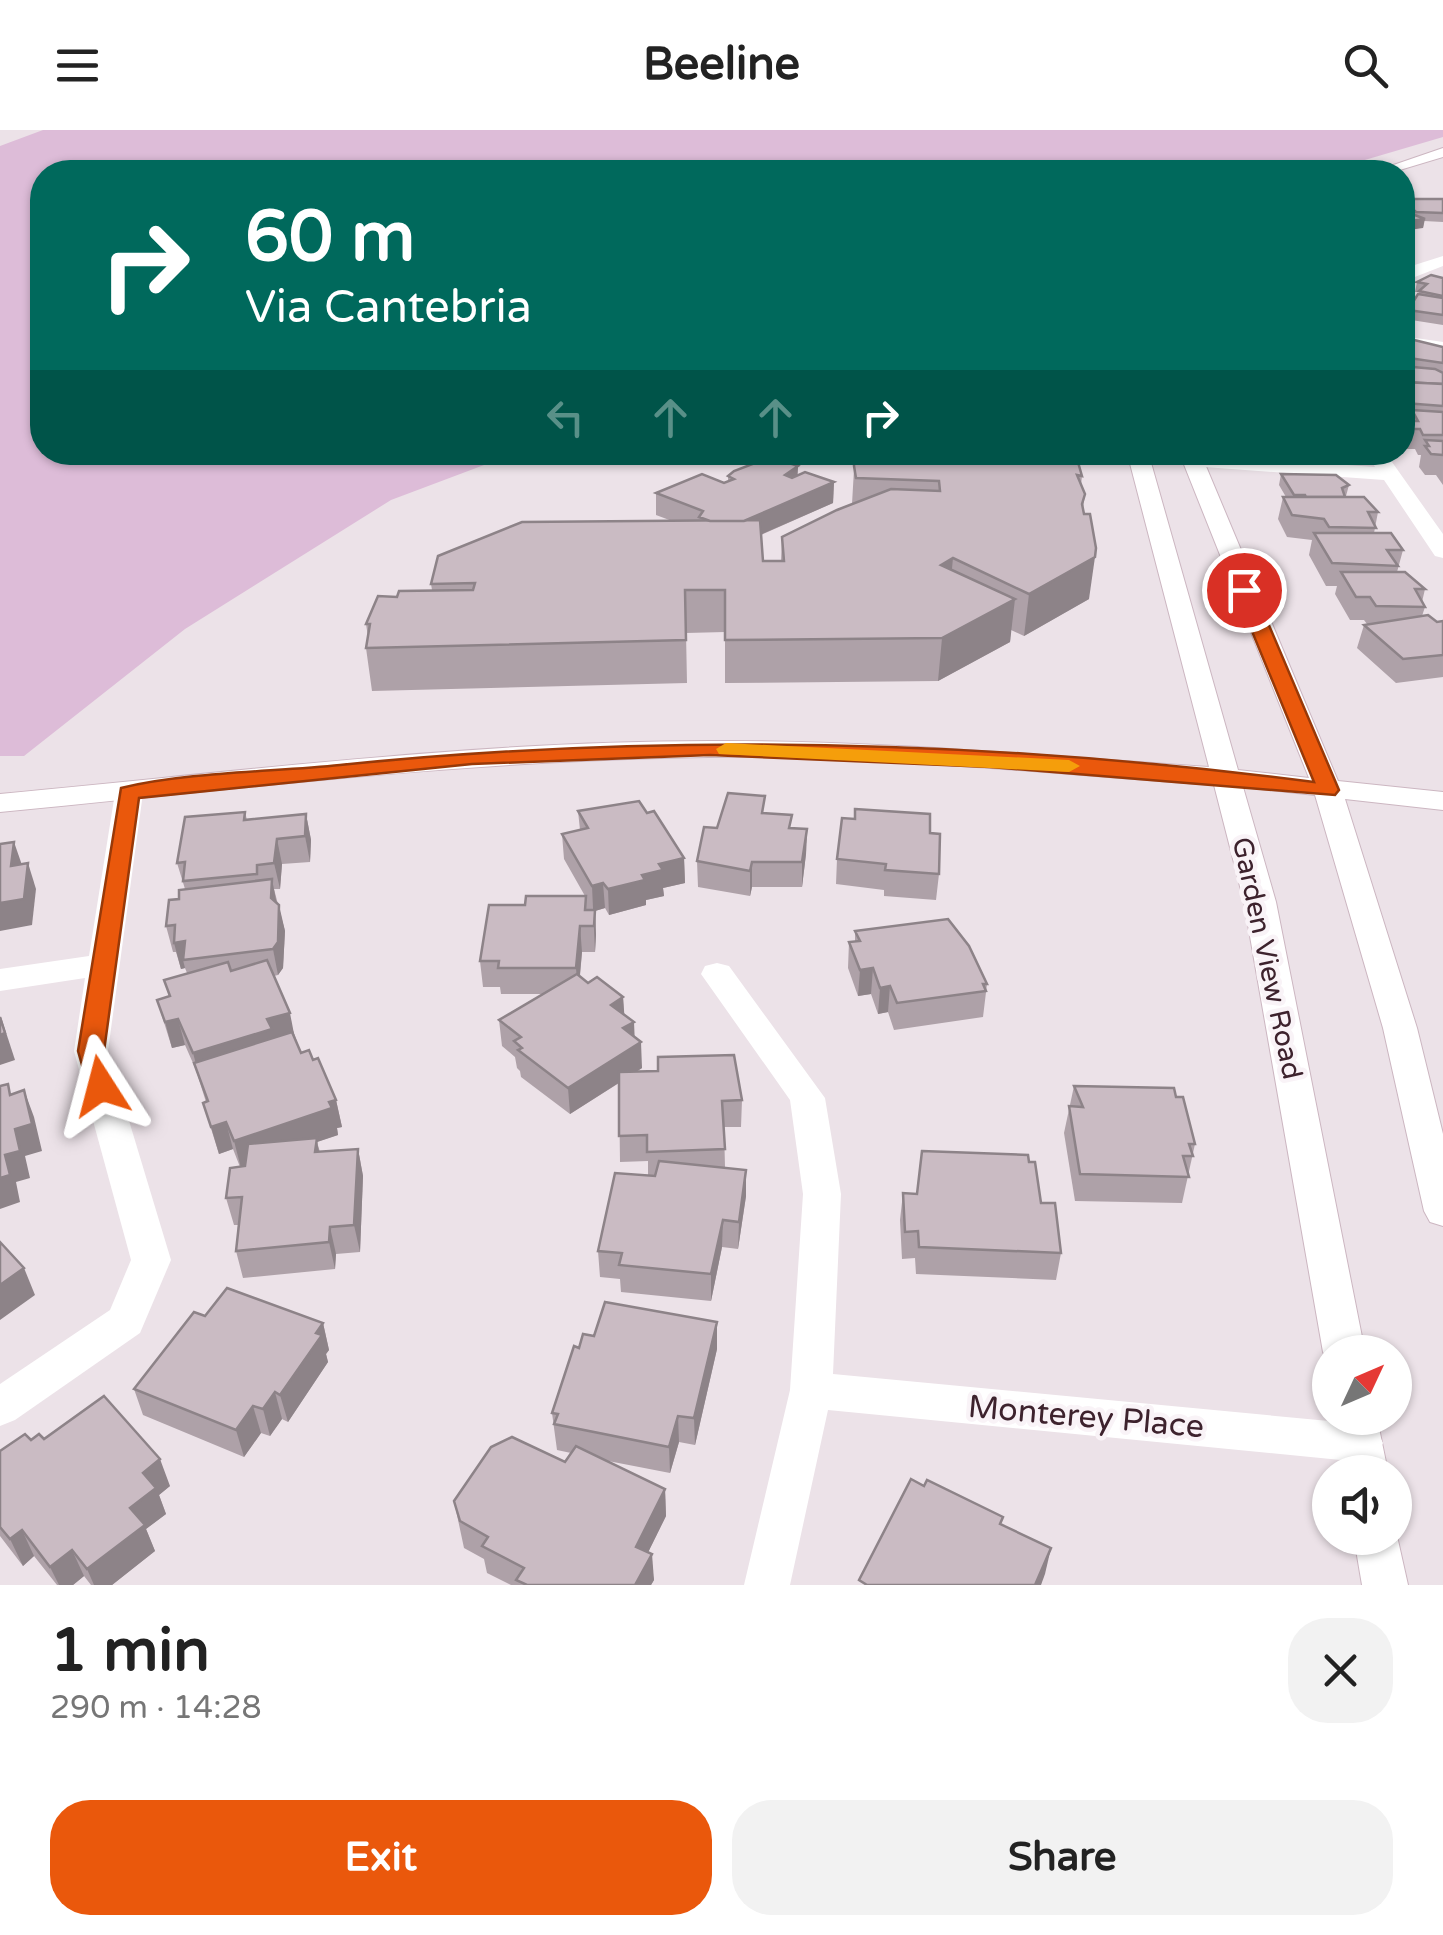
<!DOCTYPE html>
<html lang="en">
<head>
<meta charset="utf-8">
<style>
	body { margin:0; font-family:"Varela Round",sans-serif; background:#f2f2f2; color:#222; height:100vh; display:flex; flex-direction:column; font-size:38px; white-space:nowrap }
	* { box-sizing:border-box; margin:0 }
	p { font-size:32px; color:#767676 }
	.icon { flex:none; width:55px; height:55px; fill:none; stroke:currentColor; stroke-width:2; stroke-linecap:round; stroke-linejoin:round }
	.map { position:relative; height:1455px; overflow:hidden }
	.drawer { display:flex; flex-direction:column; background:#fff; flex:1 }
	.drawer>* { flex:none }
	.hud { position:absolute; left:30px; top:30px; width:1385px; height:305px; border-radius:40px; box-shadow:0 2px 8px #0004; background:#00695c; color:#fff; overflow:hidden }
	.needle { width:65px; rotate:46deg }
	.fabs { position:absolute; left:1312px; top:1205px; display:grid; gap:20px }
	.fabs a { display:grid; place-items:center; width:100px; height:100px; border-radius:50%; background:#fff; box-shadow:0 2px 8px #0004; font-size:50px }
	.pin { position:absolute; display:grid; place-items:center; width:85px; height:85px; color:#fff; margin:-42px; border:5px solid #fff; border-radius:50%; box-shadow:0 2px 10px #0007 }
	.me { position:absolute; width:110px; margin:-55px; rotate:351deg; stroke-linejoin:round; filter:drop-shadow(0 0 8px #0008) }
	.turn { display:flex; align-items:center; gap:35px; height:210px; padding:0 50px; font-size:45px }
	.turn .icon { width:130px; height:130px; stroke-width:2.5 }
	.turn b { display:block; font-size:70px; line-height:85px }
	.lanes { display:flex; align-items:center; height:95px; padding:0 50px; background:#0003; justify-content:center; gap:50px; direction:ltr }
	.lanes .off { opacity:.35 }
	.round { display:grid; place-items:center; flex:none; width:105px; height:105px; border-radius:40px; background:#f2f2f2 }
	.summary { display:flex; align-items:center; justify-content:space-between; height:170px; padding:0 50px }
	h1 { font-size:60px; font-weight:700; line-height:75px }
	.button { display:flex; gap:20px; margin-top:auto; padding:20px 50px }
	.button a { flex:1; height:115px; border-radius:40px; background:#ea580c; color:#fff; font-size:40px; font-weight:700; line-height:115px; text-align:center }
	.button a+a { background:#f2f2f2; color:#222 }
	header { display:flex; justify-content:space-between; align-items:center; height:130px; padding:0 50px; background:#fff; font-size:45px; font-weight:700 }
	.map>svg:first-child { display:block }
</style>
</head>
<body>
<header><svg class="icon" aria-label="menu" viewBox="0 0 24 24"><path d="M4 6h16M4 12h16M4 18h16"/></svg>Beeline<svg class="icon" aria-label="search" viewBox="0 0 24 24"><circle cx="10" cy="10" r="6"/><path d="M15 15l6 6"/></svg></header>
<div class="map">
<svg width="1443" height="1455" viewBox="0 0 1443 1455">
	<rect width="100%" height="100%" fill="#ece2e8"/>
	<path fill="#ddbcd8" d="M43,0H1443V7L1324,42H42V322L516,323L391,370L185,499L24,626H0V16Z"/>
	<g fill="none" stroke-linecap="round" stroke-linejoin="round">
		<defs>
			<g id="secondary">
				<path d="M1443,18V27L1393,42H1373Z"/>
				<path d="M1127,322H1148L1238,640L1309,648L1179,322H1200L1338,651L1443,662V680L1345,669L1417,898L1443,1004V1096L1430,1092L1424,1081L1383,898L1315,665L1243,657L1276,772L1365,1222H1330V1235L1323,1222L1244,772L1214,655C1046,643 876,625 708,627C471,630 236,659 0,682V664C236,642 473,611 710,611C876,610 1043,626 1209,637Z"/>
				<path d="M1335,1288H1377L1388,1342H1344Z"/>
				<path d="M1395,1397L1408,1455H1362L1354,1408H1395Z"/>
			</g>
		</defs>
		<use href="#secondary" stroke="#ccb6c1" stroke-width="2"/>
		<g fill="#fff" fill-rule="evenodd">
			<path d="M1443,126V136L1402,152V139Z"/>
			<path d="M1402,206L1443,212V222L1402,217Z"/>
			<path d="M1380,323L1387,325L1443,404V428L1435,426L1384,350L1191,336L1181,330L1191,324L1375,337L1370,329Z"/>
			<path d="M129,654L143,663L108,921L171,1130L140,1203L15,1290L0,1296V1254L110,1180L131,1130L74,921L85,848L0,861V839L89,826L115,663Z"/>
			<path d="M717,833L729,836L825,968L841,1064L833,1244L1361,1294L1376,1299L1383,1313L1376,1327L1361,1332L828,1280L790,1455H744L790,1260L803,1064L790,970L701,844L705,836Z"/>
		</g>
		<use href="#secondary" fill="#fff" fill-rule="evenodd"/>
	</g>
	<g fill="#aea1a8">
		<path d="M1406,69H1443V92L1424,91L1423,98L1404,81Z"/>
		<path d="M1443,148V195L1405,189L1408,180L1418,164L1419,162H1415L1417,152Z"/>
		<path d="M1402,217H1443V355L1436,345H1425L1419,337L1421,325H1418L1415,319H1406L1402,313L1406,294H1402Z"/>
		<path d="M855,322L1082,346L1081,355L1085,364L1083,378L1089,469L1024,506L1011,500L1010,512L938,551L725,553V502L686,503L687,553L372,561L366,518L368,507L366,494L397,467L432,460L431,454L672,391L656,385V363L724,353L728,351V346L798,336L797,346L834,352L833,373L761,405L763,431H781L782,407L852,374Z"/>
		<path d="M1281,344L1349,355L1346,366L1378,382L1374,403L1403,420L1397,442L1425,459L1422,472L1425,477L1422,486L1437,492L1443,491V547L1396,553L1357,518L1364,495L1367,494L1364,490H1350L1335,464L1337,456H1326L1309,425L1312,410L1287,407L1278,389L1283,367H1286L1279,355Z"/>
		<path d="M578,681L647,683L684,728L685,753L663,758L664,766L646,770V775L609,785L605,778L595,781L596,805L595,822H582L580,846L588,853L623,867L624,885L634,906L642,938L636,942L742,970L741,997H724L725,1037L746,1066L738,1119L722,1117L711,1171L621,1162L620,1149L600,1147L598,1121L648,1046V1031L620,1032L619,953L570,984L521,947L520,941L517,938L515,927L502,916L499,890L543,864H501L500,857H483L480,831L525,775L585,766L564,729L562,704L580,700Z"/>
		<path d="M245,682L247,690L306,684L311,710L310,732L282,734L280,759H274L285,801L283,838L278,845L274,846L301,923L313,930L336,970L342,997L337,998L338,1005L317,1012L320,1022L358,1019L363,1046L360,1122L336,1124L335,1139L243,1148L236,1121L238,1095H234L226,1068L240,1037L233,1019L219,1024L203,973L206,972L196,940L185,915L172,918L157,870L169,866L164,850L187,843L185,838L181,839L176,822H173L166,796L185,759L177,733Z"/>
		<path d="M764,683L791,698L807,699L806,724L802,757H752L750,766L698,757L697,731L717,698Z"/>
		<path d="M930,703L939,744L936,770L884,766V760L836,754L837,729Z"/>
		<path d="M855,801L987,854L983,887L894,900L888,882L878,884L871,864L858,866L848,838L849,812H855Z"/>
		<path d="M1074,956L1176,967L1195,1014L1182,1073L1075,1071L1064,1003Z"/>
		<path d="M903,1063L1041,1073L1061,1123L1056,1150L916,1144L915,1128L902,1129L900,1090Z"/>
		<path d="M717,1192V1219L695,1315L679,1312L670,1343L603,1330L665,1359L666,1386L648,1422L654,1450L651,1455H511L487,1443L484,1429L464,1418L454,1371L565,1332L571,1323L557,1320L552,1283L579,1218L594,1206Z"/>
		<path d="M323,1193L329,1220L326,1224L328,1232L288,1292L282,1289L270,1306L261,1303L244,1327L143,1285L134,1259Z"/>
		<path d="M44,1309L170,1356L159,1365L166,1384L146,1399L155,1421L112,1455H91L84,1446L73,1455H57L34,1426L23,1436L0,1406V1321L31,1310Z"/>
	</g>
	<g fill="#8d8388">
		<path d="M1425,89L1423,98L1402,101V92Z"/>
		<path d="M798,336L797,358L785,345Z"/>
		<path d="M834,352L833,373L728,419V397Z"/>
		<path d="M1095,427L1089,469L1024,506L1029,464Z"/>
		<path d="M953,428L949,470L941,435Z"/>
		<path d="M1015,469L1010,512L938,551L942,508Z"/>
		<path d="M306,684L311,710L310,732L305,706Z"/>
		<path d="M807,699L806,724L802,757V732Z"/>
		<path d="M277,709L282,734L280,759L274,733Z"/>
		<path d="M14,712L23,738L11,736Z"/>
		<path d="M684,728L685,753L663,758L664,766L646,770V775L609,785L608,759L659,734Z"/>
		<path d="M752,732V757L750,766V741Z"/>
		<path d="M28,733L36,759L32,795L0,801V773Z"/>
		<path d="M272,749L277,775L271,768Z"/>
		<path d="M603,753L605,778L595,781L596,805L595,822L592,756Z"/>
		<path d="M279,775L285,801L283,838L278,845L273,819Z"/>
		<path d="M580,796L582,822L578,864L576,838Z"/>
		<path d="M185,811L183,830L185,838L181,839L174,813Z"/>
		<path d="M873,838L871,864L858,866L860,840Z"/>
		<path d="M890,856L888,882L878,884L880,858Z"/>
		<path d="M623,867L625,893L611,875Z"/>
		<path d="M290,883L295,909L200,949L193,923L267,889Z"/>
		<path d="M1,887L15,930L0,935V904Z"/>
		<path d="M178,889L185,915L172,918L165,892Z"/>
		<path d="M634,892L635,915L641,912L642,938L570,984L568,958L623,898Z"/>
		<path d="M24,960L34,987L42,1021L25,1026L30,1048L16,1052L20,1072L0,1079V1048L5,1025L15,999Z"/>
		<path d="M336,970L342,997L337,998L338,1005L317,1012L322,1035L241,1038L234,1011Z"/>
		<path d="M226,992L233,1019L219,1024L211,997Z"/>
		<path d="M358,1019L363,1046L360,1122L354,1095Z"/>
		<path d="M746,1040V1066L738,1119L739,1092Z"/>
		<path d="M723,1090L722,1117L711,1171V1144Z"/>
		<path d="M330,1097L336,1124L335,1139L329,1112Z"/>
		<path d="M24,1138L35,1165L0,1190V1155Z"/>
		<path d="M717,1192V1219L695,1315L694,1288Z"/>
		<path d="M323,1193L329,1220L326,1224L328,1232L288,1292L280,1265Z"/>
		<path d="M275,1262L282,1289L270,1306L263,1279Z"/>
		<path d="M253,1276L261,1303L244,1327L236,1300Z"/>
		<path d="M678,1286L679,1312L670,1343L669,1317Z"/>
		<path d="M160,1329L170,1356L159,1365L166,1384L146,1399L155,1421L112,1455H94L87,1439L130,1378L143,1343Z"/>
		<path d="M665,1359L666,1386L638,1443L636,1417Z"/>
		<path d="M22,1400L34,1426L23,1436L10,1409Z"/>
		<path d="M1051,1418L1045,1444L1041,1455H1035Z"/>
		<path d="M72,1420L84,1446L73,1455H59L50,1437Z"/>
		<path d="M652,1424L654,1450L651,1455H635Z"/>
	</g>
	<g fill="#cabbc3" stroke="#8d8388" stroke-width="2.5">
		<path d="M1406,69H1443V83L1416,82L1406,73H1411Z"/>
		<path d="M1402,80L1425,89L1402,92Z"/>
		<path d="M1431,145L1443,148V166L1419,161L1427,154L1417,152Z"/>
		<path d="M1418,164L1443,168V185L1408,180Z"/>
		<path d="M1410,209L1443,217V233L1402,227V217Z"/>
		<path d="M1402,236L1435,239L1443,243V254L1402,252Z"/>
		<path d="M1402,252L1443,254V276L1404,273L1402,272V262H1405Z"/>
		<path d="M1412,280L1443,282V305H1423L1420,299H1411L1407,291H1418Z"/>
		<path d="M1425,310L1443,311V325L1431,324L1425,316H1429Z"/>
		<path d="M860,322H1075L1082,346L1077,345L1085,364L1082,374L1084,384H1090L1096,418L1095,427L1029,464L953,428L941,435L1015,469L942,508L725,510V460H685L686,510L366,518L370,494H366L378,466L397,467L399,461L473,460L475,453L431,454L438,426L522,392L760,390L763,431H784L782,407L837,380L891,359L940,361L939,351L856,348L854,336L855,323Z"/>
		<path d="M771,327L798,336L785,345L792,348L805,342L834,352L744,391H710L699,387L703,381L656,363L702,344L724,353L734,349L728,346L734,341Z"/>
		<path d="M1281,344L1336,345L1349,355L1342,358L1345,367H1306L1305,365H1294Z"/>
		<path d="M1283,367H1364L1378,382H1368L1376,398L1329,397L1324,389L1292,385Z"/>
		<path d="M1314,403H1391L1403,420H1387L1398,436L1332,433Z"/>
		<path d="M1341,442H1405L1425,459H1415L1425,477L1376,476L1370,467H1356Z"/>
		<path d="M1428,485L1437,492L1443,491V525L1403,529L1364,495Z"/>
		<path d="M728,663L765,666L762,683L792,685L789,698L807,699L802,732H752L750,741L697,731L704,697L717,698Z"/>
		<path d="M639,671L647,683L654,681L684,728L659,734L663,740L642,745L645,750L608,759L603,753L592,756L562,704L588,698L578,681Z"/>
		<path d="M855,679L930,684V703L940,704L939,744L885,740L886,734L837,729L842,688L855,689Z"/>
		<path d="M245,682L244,690L306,684L305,706L277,709L274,733L257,735V744L183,751L185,732L177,733L185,687Z"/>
		<path d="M14,712L11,736L28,733L24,769L0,773V714Z"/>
		<path d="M272,749L271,768L279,775L278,812L273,819L183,830L185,811L174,813L175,795L166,796L169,770L179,769V760Z"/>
		<path d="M526,766H586L585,780H595L594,796H580L576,838H498L499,831H480L489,775H525Z"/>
		<path d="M948,789L969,816L987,854H983L986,861L897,873L890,856L880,858L873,838L860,840L849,812L860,811L855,801Z"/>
		<path d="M267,830L290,883L267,889L272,899L193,923L178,889L165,892L157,870L170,866L164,850L228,832L231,841Z"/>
		<path d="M577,844L588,853L597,847L623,867L611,875L634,892L623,898L641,912L568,958L518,920L522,918L514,911L521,907L499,890Z"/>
		<path d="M0,887L5,903L0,905Z"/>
		<path d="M292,902L301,923L309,920L313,930L318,928L336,970L329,972L332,978L234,1011L226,992L211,997L203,973L208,971L194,933Z"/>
		<path d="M734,925L742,970L722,971L725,1019L647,1022V1005L619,1006V942L658,941V927Z"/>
		<path d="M8,954L10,965L24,960L32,994L15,999L20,1021L5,1025L10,1045L0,1048V956Z"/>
		<path d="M1074,956L1174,958L1176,967H1183L1195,1014H1189L1193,1026H1183L1189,1047L1080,1044L1069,976L1083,977Z"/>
		<path d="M317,1008L315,1022L358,1019L354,1095L330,1097L329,1112L236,1121L242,1067L226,1068L230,1038L245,1036L248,1014Z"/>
		<path d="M922,1021L1028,1025L1029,1032H1035L1041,1073H1055L1061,1123L919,1117L918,1101L905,1102L903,1063L917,1064Z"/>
		<path d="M659,1031L746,1040L739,1092L723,1090L711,1144L619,1135L622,1123L598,1121L615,1043L655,1046Z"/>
		<path d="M0,1112L24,1138L0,1155Z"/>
		<path d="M227,1158L323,1193L316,1203L322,1205L280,1265L275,1262L263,1279L253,1276L236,1300L134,1259L194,1182L205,1186Z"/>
		<path d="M605,1172L717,1192L694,1288L678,1286L669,1317L554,1294L558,1284L552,1283L574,1216L579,1218L583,1204L594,1206Z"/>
		<path d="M104,1266L160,1329L143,1343L156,1358L130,1378L145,1395L87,1439L72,1420L50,1437L22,1400L10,1409L0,1397V1321L25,1304L31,1310L39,1304L44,1309Z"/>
		<path d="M512,1307L565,1332L576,1316L665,1359L636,1417L652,1424L635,1455H527L516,1450L524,1438L482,1416L488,1407L460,1391L454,1371L491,1317Z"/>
		<path d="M911,1349L924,1356L927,1350L1003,1387L1000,1394L1051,1418L1035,1455H867L859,1450Z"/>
	</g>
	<path fill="#ea580c" stroke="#983908" stroke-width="2.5" d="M1244,455L1254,460L1339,660L1335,665L990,637L710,625L472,634L139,668L104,921L114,956L101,966L88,956L78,921L121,658C186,642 272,642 340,635C662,602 992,610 1314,652L1235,460Z"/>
	<path fill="#f59e0b" d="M726,613L1069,630L1080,636L1069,642L719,624L716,619Z"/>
	<g text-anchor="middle" stroke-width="9" stroke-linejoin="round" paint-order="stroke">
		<g font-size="28" fill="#3d222d" stroke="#f9f3f7">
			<text transform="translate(1268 828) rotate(78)" y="10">Garden View Road</text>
		</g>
		<g font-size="32" fill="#3d222d" stroke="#f9f3f7">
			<text transform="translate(1086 1286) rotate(5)" y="11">Monterey Place</text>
		</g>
	</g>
</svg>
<div class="fabs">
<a><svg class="needle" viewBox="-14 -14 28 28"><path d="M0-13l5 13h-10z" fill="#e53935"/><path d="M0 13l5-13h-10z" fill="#767676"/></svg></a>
<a><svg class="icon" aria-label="sound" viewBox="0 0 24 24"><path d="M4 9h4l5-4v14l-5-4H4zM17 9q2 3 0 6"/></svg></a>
</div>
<div class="pin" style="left:1244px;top:460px;background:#d93025"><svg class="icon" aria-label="arrive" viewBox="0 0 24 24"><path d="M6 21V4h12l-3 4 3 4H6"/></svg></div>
<svg class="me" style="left:101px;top:956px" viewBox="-20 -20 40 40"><path d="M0-17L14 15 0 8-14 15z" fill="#ea580c" stroke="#fff" stroke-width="4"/></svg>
<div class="hud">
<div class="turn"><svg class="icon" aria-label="right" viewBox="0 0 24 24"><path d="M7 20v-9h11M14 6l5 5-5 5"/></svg><div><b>60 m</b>Via Cantebria</div></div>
<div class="lanes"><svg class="icon off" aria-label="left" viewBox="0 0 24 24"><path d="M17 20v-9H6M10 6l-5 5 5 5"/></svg><svg class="icon off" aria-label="ahead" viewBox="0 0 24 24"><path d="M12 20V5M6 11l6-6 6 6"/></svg><svg class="icon off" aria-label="ahead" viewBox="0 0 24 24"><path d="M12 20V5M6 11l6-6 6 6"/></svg><svg class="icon" aria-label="right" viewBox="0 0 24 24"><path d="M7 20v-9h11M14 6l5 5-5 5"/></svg></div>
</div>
</div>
<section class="drawer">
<div class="summary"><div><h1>1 min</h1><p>290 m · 14:28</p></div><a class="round"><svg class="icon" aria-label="close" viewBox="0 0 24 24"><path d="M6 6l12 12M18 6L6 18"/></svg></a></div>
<div class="button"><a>Exit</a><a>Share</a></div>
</section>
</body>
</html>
